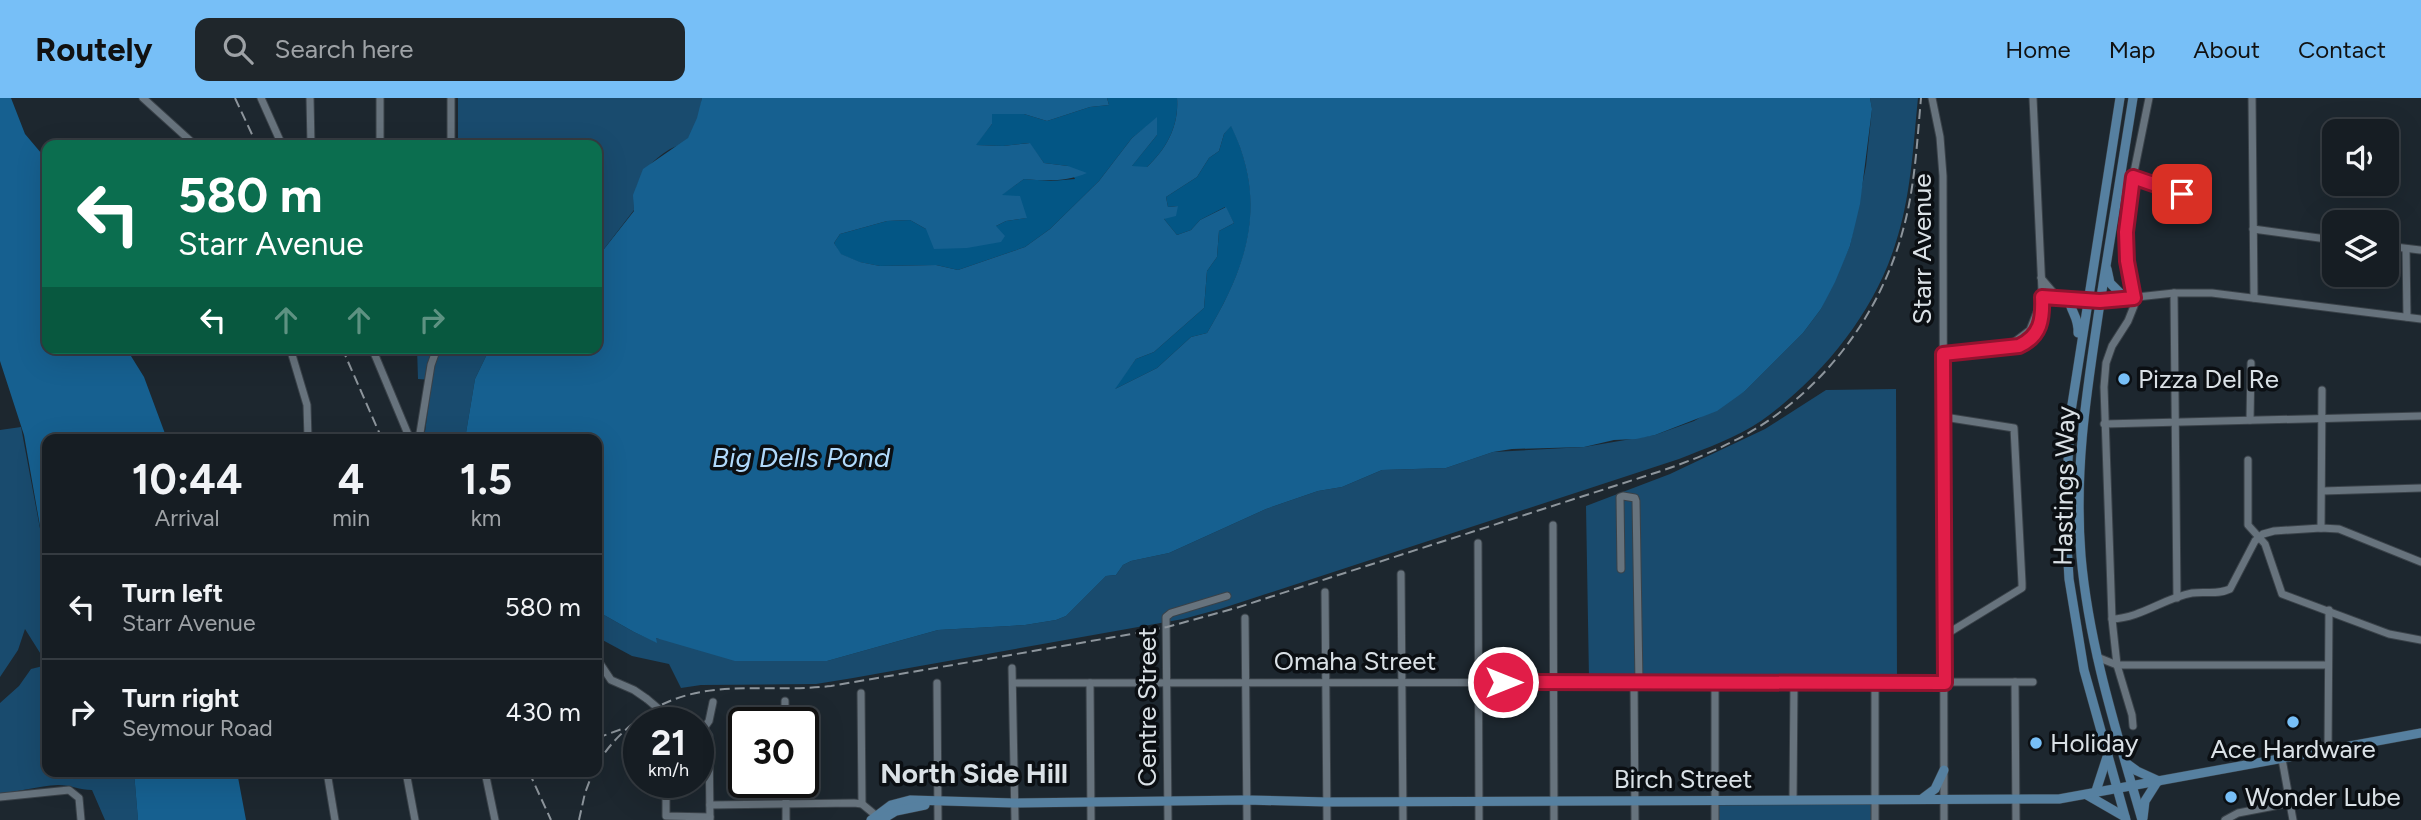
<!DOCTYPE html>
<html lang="en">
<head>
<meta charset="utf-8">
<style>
	body { margin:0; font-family:Figtree,sans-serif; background:#1f262b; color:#f1f3f6; height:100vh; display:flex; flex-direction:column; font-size:26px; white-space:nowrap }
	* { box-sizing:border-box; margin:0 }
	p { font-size:23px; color:#9ea2a6 }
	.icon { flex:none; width:38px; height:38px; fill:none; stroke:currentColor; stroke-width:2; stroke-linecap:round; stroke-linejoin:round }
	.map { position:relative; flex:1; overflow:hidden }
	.sheet { position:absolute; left:42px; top:336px; width:560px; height:343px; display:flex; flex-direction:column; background:#161d23; border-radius:14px; box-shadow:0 7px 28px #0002,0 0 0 2px #353b41 }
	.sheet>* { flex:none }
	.guide { position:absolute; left:42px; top:42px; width:560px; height:214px; border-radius:14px; box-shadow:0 7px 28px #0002,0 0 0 2px #353b41; background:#0b6e4f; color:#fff; overflow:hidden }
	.buttons { position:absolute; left:2322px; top:21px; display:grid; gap:14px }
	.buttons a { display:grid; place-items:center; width:77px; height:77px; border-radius:14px; background:#161d23; box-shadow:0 7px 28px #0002,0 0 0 2px #353b41; font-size:35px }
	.speed { position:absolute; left:623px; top:609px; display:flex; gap:14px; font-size:35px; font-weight:700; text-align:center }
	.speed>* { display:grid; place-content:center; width:91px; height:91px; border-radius:50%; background:#161d23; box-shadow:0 7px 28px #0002,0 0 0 2px #353b41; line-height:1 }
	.speed small { font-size:18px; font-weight:400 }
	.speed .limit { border:4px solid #111; border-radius:10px; background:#fff; color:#111 }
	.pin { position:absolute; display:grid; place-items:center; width:60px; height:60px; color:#fff; margin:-30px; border-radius:14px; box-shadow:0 4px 10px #0006 }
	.me { position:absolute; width:77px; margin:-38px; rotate:90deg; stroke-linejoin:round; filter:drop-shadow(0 0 5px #0008) }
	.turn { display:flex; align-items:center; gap:24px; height:147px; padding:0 21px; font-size:32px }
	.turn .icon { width:91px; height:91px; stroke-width:2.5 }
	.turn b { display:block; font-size:49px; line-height:60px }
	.lanes { display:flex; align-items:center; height:66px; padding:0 21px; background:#0003; justify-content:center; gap:35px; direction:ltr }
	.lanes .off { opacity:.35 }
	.eta { display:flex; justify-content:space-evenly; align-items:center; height:119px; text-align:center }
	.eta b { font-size:42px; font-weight:700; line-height:49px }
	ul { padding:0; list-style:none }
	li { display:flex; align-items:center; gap:21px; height:105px; padding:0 21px; border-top:2px solid #353b41 }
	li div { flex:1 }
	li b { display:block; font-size:26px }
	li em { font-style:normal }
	header { display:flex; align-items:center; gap:42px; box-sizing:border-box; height:98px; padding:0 35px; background:#77bff7; color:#111 }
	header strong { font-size:33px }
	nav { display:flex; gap:38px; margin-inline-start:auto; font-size:24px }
	.search { width:490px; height:63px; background:#1f262b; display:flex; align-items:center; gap:18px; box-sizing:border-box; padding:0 24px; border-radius:14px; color:#9ea2a6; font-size:26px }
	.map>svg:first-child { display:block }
</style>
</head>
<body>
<header>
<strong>Routely</strong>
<div class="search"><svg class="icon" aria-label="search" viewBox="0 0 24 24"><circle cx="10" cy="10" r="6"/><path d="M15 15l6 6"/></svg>Search here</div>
<nav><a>Home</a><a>Map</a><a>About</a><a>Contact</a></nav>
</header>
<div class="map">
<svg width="2421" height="722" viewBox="0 0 2421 722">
	<rect width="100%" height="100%" fill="#1d272f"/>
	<g fill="#194b6e">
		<path d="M458,0H702C700,13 696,32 687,42C681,47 673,49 667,53C645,67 632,87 634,112L597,160V47H458Z"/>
		<path d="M1870,0H1918C1913,49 1911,100 1895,147C1873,217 1820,281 1761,323C1736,340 1706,350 1679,361L1220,511L1183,521L853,580L816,586L701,587L681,590L669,566L632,558L597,539V513L634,534L656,544L655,540L827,563L938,532L1025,527L1056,522L1066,518L1106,478L1116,477L1123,467L1131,463L1169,455L1266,411L1318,393L1342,389L1382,372L1446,370L1493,354L1584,349L1655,337L1694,323L1745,293L1803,235L1821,211L1850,148L1866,68L1872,11Z"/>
		<path d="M417,250H490L475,281L465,341H424L432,282L418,281Z"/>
		<path d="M1896,291L1897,580L1589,581L1586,408L1670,376L1765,331L1826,292Z"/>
		<path d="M21,329L47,468V566L25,531L18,552L0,579V332Z"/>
		<path d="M47,567V674H134L138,722H105L92,692C80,692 70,687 58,687C38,688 19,694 0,695V605L19,588L31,571Z"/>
		<path d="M1721,706H1871L1872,722H1718L1719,707Z"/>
	</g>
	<g fill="#035685">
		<path d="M1107,0H1177C1179,28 1167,50 1147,69H1131L1157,37V20L1132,40L1099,83L1050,131L1025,149L958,172L936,167L880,168L859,164L840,156L834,145L840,136L887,123L910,122L926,131L996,128L1006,123L1026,120L1001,97L1024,81L1051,83L1075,81L1068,68L1044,65L1029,45L1003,48L975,47L992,26V15L1024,16L1047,23L1090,9L1109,7Z"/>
		<path d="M1231,27C1268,104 1249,166 1207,235L1191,239L1157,270L1113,292L1136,261L1154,254L1204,210L1207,173L1217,159L1219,133L1234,125L1225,109L1200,122L1191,132L1177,137L1164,121L1178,108L1168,109L1166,99L1197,79L1209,60L1219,53L1224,36Z"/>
	</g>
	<g fill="#166090" fill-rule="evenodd">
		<path d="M0,0H11L25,36L47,62V250H126L144,279L167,341H47V468L24,337L0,263Z"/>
		<path d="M702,0H1107L1109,7L1090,9L1047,23L1024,16H992V26L976,47L1003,48L1030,45L1044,65L1068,68L1087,75C1066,84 1046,83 1024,81L1002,97L1020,98L1027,120L1006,123L996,128L1005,138L1001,144L967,150L934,151L926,131L910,122L887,123L840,136L834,145L841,156L860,164L880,168L936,167L958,172L1025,149L1050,131L1099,83L1132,40L1157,19V37L1132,68L1147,69C1167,50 1179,28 1177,0H1870L1872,11L1860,106L1850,148L1835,184L1821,211L1803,235L1745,293L1717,313L1655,337L1636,341L1614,342L1584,349L1512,351L1493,354L1446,370L1382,372L1342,389L1318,393L1266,411L1169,455L1131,463L1123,467L1116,477L1106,478L1066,518L1056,522L1025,527L938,532L827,563H735L656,540L657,545L634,534L597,513V341H465L475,281L490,250H597V160L634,113L633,97L643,71L688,40L697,20ZM1231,28C1268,104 1248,167 1207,235L1191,239L1157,270L1115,291L1136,261L1154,254L1204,210L1207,173L1217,159L1219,133L1234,125L1226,109L1200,122L1191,132L1177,137L1164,121L1176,118L1178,108L1168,109L1166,99L1197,79L1209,60L1219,53L1224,36Z"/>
		<path d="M134,674H237L246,722H138Z"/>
	</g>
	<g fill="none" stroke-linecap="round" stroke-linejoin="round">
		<defs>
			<g id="minor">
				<path d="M143,0L195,47"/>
				<path d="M261,0L282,47"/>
				<path d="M310,0L311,47"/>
				<path d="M380,0V47"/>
				<path d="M451,0V47"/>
				<path d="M1932,0L1940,39L1943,78L1944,722"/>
				<path d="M2252,0L2254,200"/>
				<path d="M2133,79L2182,96"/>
				<path d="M2253,131L2334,142"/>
				<path d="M2387,148L2420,152"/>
				<path d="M2406,151L2407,219"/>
				<path d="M2041,180L2058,200"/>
				<path d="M2174,195L2177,500"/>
				<path d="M2041,199L2100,203L2174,195H2212L2421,221"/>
				<path d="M2009,248L2030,232L2039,209"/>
				<path d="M290,250L307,307L308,341"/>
				<path d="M372,250L410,341"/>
				<path d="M1943,255C1960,254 2010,252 2023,246C2036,240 2041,227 2043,214L2033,0"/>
				<path d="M1944,319L2014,330L2022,485V490L1945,537"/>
				<path d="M2250,322L2251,265"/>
				<path d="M2104,326L2421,318"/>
				<path d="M419,341L431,267L437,250"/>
				<path d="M2248,362V427L2265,446L2282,496L2389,536L2421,542"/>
				<path d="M2322,393L2421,390"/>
				<path d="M1553,427L1554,722"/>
				<path d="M2321,430L2322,292"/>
				<path d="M1478,445L1479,722"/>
				<path d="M1621,471L1620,399L1623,398L1635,400L1636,403L1639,584"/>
				<path d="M1401,476L1403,722"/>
				<path d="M1325,494L1327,722"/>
				<path d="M1245,520L1247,722"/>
				<path d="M2112,521C2141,520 2164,500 2192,495C2205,493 2218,497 2230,491L2255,443L2263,436L2274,433L2321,430L2339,431L2421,464"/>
				<path d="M2097,559L2117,567H2328"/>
				<path d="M597,566L601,567L611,582L634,592L647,601"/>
				<path d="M1012,570L1015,722"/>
				<path d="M1634,584L1635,722"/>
				<path d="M1875,584V722"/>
				<path d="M2015,584L2016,722"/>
				<path d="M937,585L938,722"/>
				<path d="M1014,585L2033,584"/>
				<path d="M1090,585L1091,722"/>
				<path d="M861,595L862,706"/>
				<path d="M785,603V625"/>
				<path d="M666,617L678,625"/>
				<path d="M2133,628L2132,617L2117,567L2112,521L2104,289L2106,265L2112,248L2128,223L2134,208L2126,134L2133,79L2149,0"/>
				<path d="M704,630L709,638L710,722"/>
				<path d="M704,630L709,623L713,604"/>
				<path d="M2328,651L2329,512"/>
				<path d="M2282,661L2293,722"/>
				<path d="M327,674L335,722"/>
				<path d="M406,674L415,722"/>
				<path d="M485,674L495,722"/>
				<path d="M666,684V718L710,719"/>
				<path d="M786,684V722"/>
				<path d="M0,699L69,692L79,700L81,722"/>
				<path d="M1793,702L1794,584"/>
				<path d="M710,707L854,705L862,706L879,720"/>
				<path d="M1168,722L1166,519L1171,515L1227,498"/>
				<path d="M1715,722V584"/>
				<path d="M2225,722L2238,715L2290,705"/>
			</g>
			<g id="major">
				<path d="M2120,0L2071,313L2065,412L2069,481L2084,572L2126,722"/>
				<path d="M2133,0C2122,68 2111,136 2100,205C2087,292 2074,369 2081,458C2089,549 2117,635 2142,722"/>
				<path d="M2107,171L2110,185L2126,201"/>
				<path d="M2069,201C2071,215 2079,219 2078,235"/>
				<path d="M2126,665L2137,673L2159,683"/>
				<path d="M2095,696L2107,659"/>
				<path d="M2087,697L2125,719"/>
				<path d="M1923,700L1935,691L1944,672"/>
				<path d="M2143,720L2145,703L2157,684"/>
				<path d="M871,722L891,707L910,702L1014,705L1247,702L1327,704L2059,701L2421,635"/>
				<path d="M881,722L896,713L925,707"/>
			</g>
		</defs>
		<use href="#minor" stroke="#3a4249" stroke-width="9"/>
		<use href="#major" stroke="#3a4249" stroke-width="10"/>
		<use href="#minor" stroke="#67737d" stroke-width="7"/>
		<use href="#major" stroke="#5680a0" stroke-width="9"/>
		<g stroke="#8d959c" stroke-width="2" stroke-dasharray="10 5" stroke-linecap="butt">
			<path d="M235,0L257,47"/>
			<path d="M342,250L382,341"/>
			<path d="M597,640L622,631"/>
			<path d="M597,667C607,649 621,635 637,622C697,576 761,596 831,588L1126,537L1167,529L1236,510L1661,373C1690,363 1718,352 1745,337C1822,294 1880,218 1903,132C1915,89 1917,44 1921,0"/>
			<path d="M529,674L551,722"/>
			<path d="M579,722L585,695L593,674"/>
		</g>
		<defs>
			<path id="minor-bridge" d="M647,601L666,617"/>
		</defs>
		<use href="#minor-bridge" stroke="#3a4249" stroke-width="9" stroke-linecap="butt"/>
		<use href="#minor-bridge" stroke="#67737d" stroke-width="7"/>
	</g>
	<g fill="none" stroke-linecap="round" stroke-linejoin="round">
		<defs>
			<path id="route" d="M1503,584L1945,585L1943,256L2019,248C2041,238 2043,221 2042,199L2100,203L2134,200L2127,163L2126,134L2133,79L2182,96"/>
		</defs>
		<use href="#route" stroke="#92132f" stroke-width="18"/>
		<use href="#route" stroke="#e11d48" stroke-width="12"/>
	</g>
	<g fill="#77bff7" stroke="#0b0f13" stroke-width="2.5">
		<circle cx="2124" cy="281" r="7"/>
		<circle cx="2293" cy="624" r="7"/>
		<circle cx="2036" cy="645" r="7"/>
		<circle cx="2231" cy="699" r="7"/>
	</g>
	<g text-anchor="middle" stroke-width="7" stroke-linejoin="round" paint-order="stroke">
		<g font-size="26" fill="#dae1e6" stroke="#0b0f13">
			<text transform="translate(1922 151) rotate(-90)" y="9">Starr Avenue</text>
			<text transform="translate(2064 388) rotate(-89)" y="9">Hastings Way</text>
			<text x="1355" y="572">Omaha Street</text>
			<text transform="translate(1147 609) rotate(-90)" y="9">Centre Street</text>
			<text x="1683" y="690">Birch Street</text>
		</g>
		<g font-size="26" fill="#dae1e6" stroke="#0b0f13" text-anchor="start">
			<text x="2138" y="290">Pizza Del Re</text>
			<text x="2050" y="654">Holiday</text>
			<text x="2293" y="660" text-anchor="middle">Ace Hardware</text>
			<text x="2245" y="708">Wonder Lube</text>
		</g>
		<g font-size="28" font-style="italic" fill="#b0d9fb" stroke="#0b0f13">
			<text x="801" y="369">Big Dells Pond</text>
		</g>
		<g font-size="28" font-weight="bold" fill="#dae1e6" stroke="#0b0f13">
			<text x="974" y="685">North Side Hill</text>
		</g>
	</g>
</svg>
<div class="buttons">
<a><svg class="icon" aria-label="sound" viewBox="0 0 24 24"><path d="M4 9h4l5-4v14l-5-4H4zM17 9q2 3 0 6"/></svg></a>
<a><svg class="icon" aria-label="layers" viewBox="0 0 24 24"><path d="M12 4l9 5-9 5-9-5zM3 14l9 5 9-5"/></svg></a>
</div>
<div class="speed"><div>21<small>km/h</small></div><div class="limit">30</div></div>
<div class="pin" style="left:2182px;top:96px;background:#d93025"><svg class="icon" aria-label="arrive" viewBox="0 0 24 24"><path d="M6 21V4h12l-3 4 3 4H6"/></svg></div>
<svg class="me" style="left:1503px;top:584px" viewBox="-20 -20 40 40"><circle r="17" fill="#e11d48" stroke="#fff" stroke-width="3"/><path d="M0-11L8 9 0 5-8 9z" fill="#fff"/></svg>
<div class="guide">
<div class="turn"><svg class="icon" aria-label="left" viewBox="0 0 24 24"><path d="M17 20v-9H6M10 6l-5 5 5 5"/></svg><div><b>580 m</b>Starr Avenue</div></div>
<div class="lanes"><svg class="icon" aria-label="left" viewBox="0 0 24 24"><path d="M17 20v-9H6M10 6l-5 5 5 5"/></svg><svg class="icon off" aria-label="ahead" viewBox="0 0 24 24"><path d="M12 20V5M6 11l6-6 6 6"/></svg><svg class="icon off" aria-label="ahead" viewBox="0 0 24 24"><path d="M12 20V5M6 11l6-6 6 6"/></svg><svg class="icon off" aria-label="right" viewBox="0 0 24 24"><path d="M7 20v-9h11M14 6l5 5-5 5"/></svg></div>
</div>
<section class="sheet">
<div class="eta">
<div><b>10:44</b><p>Arrival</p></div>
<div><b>4</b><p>min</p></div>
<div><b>1.5</b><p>km</p></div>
</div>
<ul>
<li><svg class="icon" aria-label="left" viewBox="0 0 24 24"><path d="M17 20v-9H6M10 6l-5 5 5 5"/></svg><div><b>Turn left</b><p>Starr Avenue</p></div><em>580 m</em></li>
<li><svg class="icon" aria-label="right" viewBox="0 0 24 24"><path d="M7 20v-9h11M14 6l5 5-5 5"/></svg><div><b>Turn right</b><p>Seymour Road</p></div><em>430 m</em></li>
</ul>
</section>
</div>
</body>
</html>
